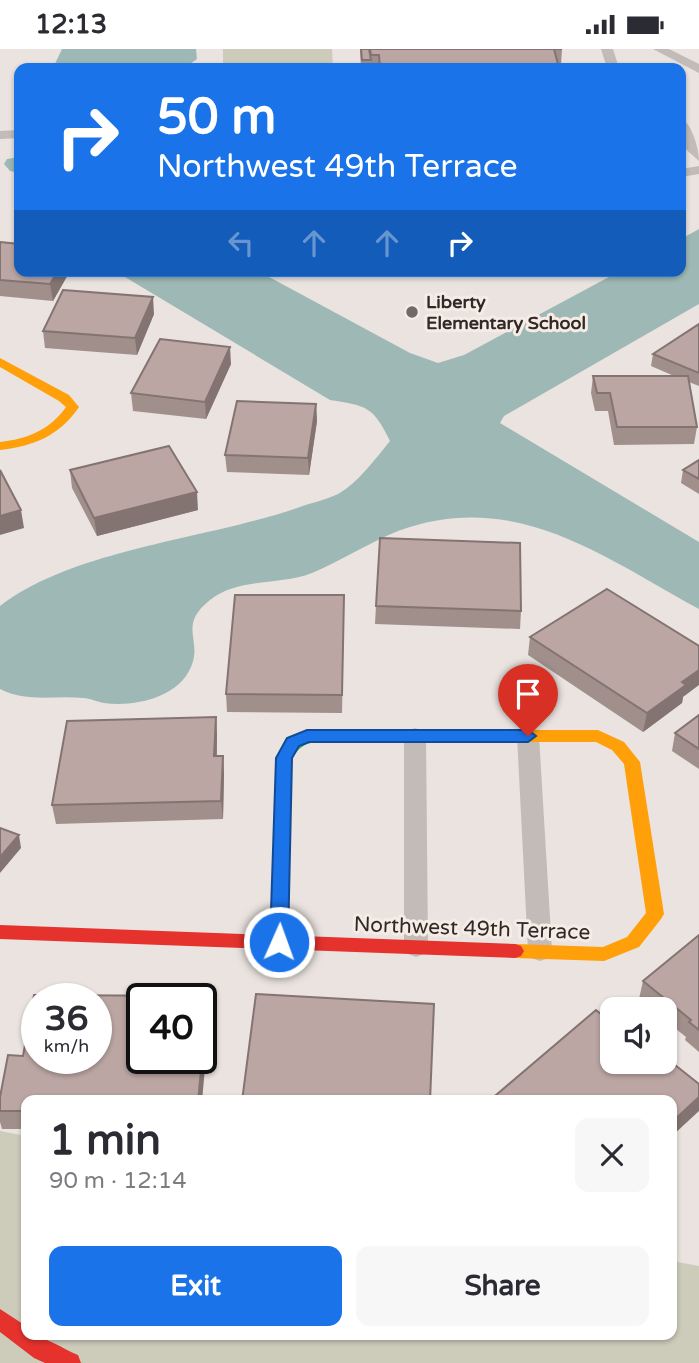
<!DOCTYPE html>
<html lang="en">
<head>
<meta charset="utf-8">
<style>
	body { margin:0; font-family:"Varela Round",sans-serif; background:#f7f7f7; color:#2b2b33; height:100vh; display:flex; flex-direction:column; font-size:26px; white-space:nowrap }
	* { box-sizing:border-box; margin:0 }
	p { font-size:23px; color:#7c7c81 }
	.icon { flex:none; width:38px; height:38px; fill:none; stroke:currentColor; stroke-width:2; stroke-linecap:round; stroke-linejoin:round }
	.map { position:relative; flex:1; overflow:hidden }
	.drawer { position:absolute; left:21px; top:1046px; width:656px; height:245px; display:flex; flex-direction:column; background:#fff; border-radius:14px; box-shadow:0 2px 5px #0004 }
	.drawer>* { flex:none }
	.guide { position:absolute; left:14px; top:14px; width:672px; height:214px; border-radius:14px; box-shadow:0 2px 5px #0004; background:#1a73e8; color:#fff; overflow:hidden }
	.buttons { position:absolute; left:600px; top:948px; display:grid; gap:14px }
	.buttons a { display:grid; place-items:center; width:77px; height:77px; border-radius:14px; background:#fff; box-shadow:0 2px 5px #0004; font-size:35px }
	.speed { position:absolute; left:21px; top:934px; display:flex; gap:14px; font-size:35px; font-weight:700; text-align:center }
	.speed>* { display:grid; place-content:center; width:91px; height:91px; border-radius:50%; background:#fff; box-shadow:0 2px 5px #0004; line-height:1 }
	.speed small { font-size:18px; font-weight:400 }
	.speed .limit { border:4px solid #111; border-radius:10px; background:#fff; color:#111 }
	.pin { position:absolute; display:grid; place-items:center; width:60px; height:60px; color:#fff; margin:-72px -30px; border-radius:50% 50% 50% 0; rotate:-45deg; box-shadow:0 0 7px #0007 }
	.pin .icon { rotate:45deg }
	.me { position:absolute; width:77px; margin:-38px; rotate:2deg; stroke-linejoin:round; filter:drop-shadow(0 0 5px #0008) }
	.turn { display:flex; align-items:center; gap:24px; height:147px; padding:0 28px; font-size:32px }
	.turn .icon { width:91px; height:91px; stroke-width:2.5 }
	.turn b { display:block; font-size:49px; line-height:60px }
	.lanes { display:flex; align-items:center; height:66px; padding:0 28px; background:#0003; justify-content:center; gap:35px; direction:ltr }
	.lanes .off { opacity:.35 }
	.round { display:grid; place-items:center; flex:none; width:74px; height:74px; border-radius:14px; background:#f7f7f7 }
	.headline { display:flex; align-items:center; justify-content:space-between; height:119px; padding:0 28px }
	h1 { font-size:42px; font-weight:800; line-height:52px }
	.primary-button { display:flex; gap:14px; margin-top:auto; padding:14px 28px }
	.primary-button a { flex:1; height:80px; border-radius:14px; background:#1a73e8; color:#fff; font-size:28px; font-weight:800; line-height:80px; text-align:center }
	.primary-button a+a { background:#f7f7f7; color:#2b2b33 }
	.status { display:flex; justify-content:space-between; align-items:center; height:49px; padding:0 35px; background:#fff; direction:ltr }
	.status svg { height:19px; fill:currentColor }
	.map>svg:first-child { display:block }
</style>
</head>
<body>
<div class="status"><b>12:13</b><svg viewBox="0 0 49 12"><path d="M0 12V9h3v3zM5 12V6h3v6zM10 12V3h3v9zM15 12V0h3v12zM26 1h20v11H26zM47 4h2v5h-2z"/></svg></div>
<div class="map">
<svg width="699" height="1314" viewBox="0 0 699 1314">
	<rect width="100%" height="100%" fill="#eae3df"/>
	<g fill="#cdccbb">
		<path d="M223,0H332L333,19H223Z"/>
		<path d="M0,1082L26,1087V1286H672V1212L699,1217V1314H0Z"/>
	</g>
	<g fill="#9eb9b5">
		<path d="M62,0H196L197,10L184,19H53Z"/>
		<path d="M699,180V255L504,367L500,374L699,493V560C602,507 514,439 398,482C368,494 341,512 312,524C279,537 239,528 210,551C177,577 203,591 191,618C178,649 134,658 104,654C97,653 90,649 83,649C53,646 28,654 0,640V557C74,500 208,490 297,459C310,454 326,451 338,445C358,434 376,409 390,392C373,357 367,357 330,351L115,222H258L410,304L438,314L464,306L620,222H681V190Z"/>
	</g>
	<g fill="none" stroke-linecap="round" stroke-linejoin="round">
		<path fill="#9eb9b5" fill-rule="evenodd" d="M19,108V124L10,122L4,115L7,110Z"/>
		<g fill="#c2bbb8" fill-rule="evenodd">
			<path d="M601,0H613L619,19H607Z"/>
			<path d="M653,0H669L699,15V24Z"/>
			<path d="M681,69C692,74 699,101 699,112L681,96Z"/>
			<path d="M19,81V89L0,90V82Z"/>
			<path d="M699,117V125L681,128V120Z"/>
			<path d="M415,679L423,682L426,687L428,898L424,905L416,908L408,905L404,898V687L407,682Z"/>
			<path d="M528,679L536,682L539,687L552,902L549,909L540,912L531,909L528,902L517,687L520,682Z"/>
		</g>
		<path fill="#30b455" fill-rule="evenodd" d="M340,681L346,683L348,687L346,691C322,698 308,684 292,709L288,893L285,898L279,900L273,898L270,893L276,709C293,680 309,681 340,681Z"/>
		<g fill="#ff9f0a" fill-rule="evenodd">
			<path d="M0,309L69,346L79,358C59,387 34,397 0,401V393C27,390 50,381 66,358L59,352L0,318Z"/>
			<path d="M340,681H598L624,693L640,713L664,865L661,870L639,898L604,912L515,909L509,907L506,902L509,897L515,895L603,898L627,888L646,864L624,715L612,701L596,693H340L332,687Z"/>
		</g>
		<g fill="#e5322d" fill-rule="evenodd">
			<path d="M0,876L515,895L521,897L524,902L521,907L515,909L0,890Z"/>
			<path d="M0,1260L26,1277V1286C44,1286 61,1299 78,1306L81,1314H45L34,1309L0,1283Z"/>
		</g>
	</g>
	<g fill="#a18f8c">
		<path d="M360,0H562L561,16H558L559,19H361Z"/>
		<path d="M0,193L19,222H70L53,252L0,247Z"/>
		<path d="M154,265L137,306L45,299L43,282Z"/>
		<path d="M699,275V337L689,333L697,378L694,395L614,396L608,362H595L591,344L593,327H674L651,317L653,305Z"/>
		<path d="M231,315L206,370L133,362L131,344Z"/>
		<path d="M316,355L317,372L309,426L227,423L225,406Z"/>
		<path d="M699,411V445L681,434L683,421Z"/>
		<path d="M70,421L198,461L97,487L72,439Z"/>
		<path d="M376,557L521,562L520,580L375,575Z"/>
		<path d="M344,565L342,664L227,663L226,645Z"/>
		<path d="M530,588L683,648L682,654L643,683L528,606Z"/>
		<path d="M699,666V720L672,702L675,684Z"/>
		<path d="M216,668L217,686V707H223L224,725L223,770L56,775L52,756Z"/>
		<path d="M699,886V1003L685,991L686,988L665,971V961H652L639,950L643,932Z"/>
		<path d="M204,947L205,965L202,1001H203L205,1019L26,1052V1080H2L0,1073V1048L23,1007Z"/>
	</g>
	<g fill="#837472">
		<path d="M58,222H70L53,252L50,235Z"/>
		<path d="M153,248L154,265L137,306L135,289Z"/>
		<path d="M230,298L231,315L206,370L205,353Z"/>
		<path d="M316,355L317,372L309,426L308,409Z"/>
		<path d="M197,443L198,461L97,487L94,469Z"/>
		<path d="M21,461L24,479L0,486V467Z"/>
		<path d="M699,621V636L683,648L682,654L643,683L647,664L682,633Z"/>
		<path d="M216,668L217,686L216,725L214,707Z"/>
		<path d="M223,707L224,725L223,770L221,752Z"/>
		<path d="M19,786L21,799L0,824V808Z"/>
		<path d="M204,947L205,965L201,1007V970Z"/>
		<path d="M203,1001L205,1019L202,1052H198Z"/>
		<path d="M699,1048V1062L672,1087V1073Z"/>
	</g>
	<g fill="#bba6a3" stroke="#837472" stroke-width="2" fill-rule="evenodd">
		<path d="M361,0H369L371,11H362Z"/>
		<path d="M370,0H562H554L559,19H380L379,6H371Z"/>
		<path d="M0,193L19,195V222H58L50,235L0,231Z"/>
		<path d="M63,241L153,248L135,289L43,282Z"/>
		<path d="M699,275V324L653,305Z"/>
		<path d="M160,290L230,298L205,353L131,344Z"/>
		<path d="M593,327H688L697,378H617L610,344H597Z"/>
		<path d="M237,352L316,355L308,409L225,406Z"/>
		<path d="M169,397L197,443L94,469L70,421Z"/>
		<path d="M699,411V430L683,421Z"/>
		<path d="M0,421L21,461L0,467Z"/>
		<path d="M380,489L520,494L521,562L376,557Z"/>
		<path d="M607,540L699,597V621L682,633L686,636L647,664L530,588Z"/>
		<path d="M235,546H344L342,646L226,645Z"/>
		<path d="M699,666V700L675,684Z"/>
		<path d="M216,668L214,707H223L221,752L52,756L67,672Z"/>
		<path d="M0,779L19,786L0,808Z"/>
		<path d="M699,886V981L689,973L691,971L643,932Z"/>
		<path d="M256,945L434,955L430,1052H242Z"/>
		<path d="M34,946L204,947L201,970V950H142V1010H201V1001H203L198,1052H26V1062H0V1048L8,1006L23,1007ZM37,950H96V1010H37Z"/>
		<path d="M596,961L612,974V1013H665V1008L699,1035V1048L672,1073V1052H489Z"/>
	</g>
	<path fill="#1a73e8" stroke="#114b97" stroke-width="2" d="M307,681H528L536,687L528,693H309L299,697L292,709L288,893L279,900L270,893L276,709L287,689Z"/>
	<circle fill="#726a67" stroke="#f6ece6" stroke-width="2.5" cx="412" cy="263" r="7"/>
	<g text-anchor="middle" stroke-width="6" stroke-linejoin="round" paint-order="stroke">
		<g font-size="18" font-weight="bold" fill="#322927" stroke="#f6ece6" text-anchor="start">
			<text x="426" y="259">Liberty<tspan x="426" dy="21">Elementary School</tspan></text>
		</g>
		<g font-size="21" fill="#322927" stroke="#f6ece6">
			<text transform="translate(472 879) rotate(2)" y="7">Northwest 49th Terrace</text>
		</g>
	</g>
</svg>
<div class="buttons">
<a><svg class="icon" aria-label="sound" viewBox="0 0 24 24"><path d="M4 9h4l5-4v14l-5-4H4zM17 9q2 3 0 6"/></svg></a>
</div>
<div class="speed"><div>36<small>km/h</small></div><div class="limit">40</div></div>
<div class="pin" style="left:528px;top:687px;background:#d93025"><svg class="icon" aria-label="arrive" viewBox="0 0 24 24"><path d="M6 21V4h12l-3 4 3 4H6"/></svg></div>
<svg class="me" style="left:279px;top:893px" viewBox="-20 -20 40 40"><circle r="17" fill="#1a73e8" stroke="#fff" stroke-width="3"/><path d="M0-11L8 9 0 5-8 9z" fill="#fff"/></svg>
<div class="guide">
<div class="turn"><svg class="icon" aria-label="right" viewBox="0 0 24 24"><path d="M7 20v-9h11M14 6l5 5-5 5"/></svg><div><b>50 m</b>Northwest 49th Terrace</div></div>
<div class="lanes"><svg class="icon off" aria-label="left" viewBox="0 0 24 24"><path d="M17 20v-9H6M10 6l-5 5 5 5"/></svg><svg class="icon off" aria-label="ahead" viewBox="0 0 24 24"><path d="M12 20V5M6 11l6-6 6 6"/></svg><svg class="icon off" aria-label="ahead" viewBox="0 0 24 24"><path d="M12 20V5M6 11l6-6 6 6"/></svg><svg class="icon" aria-label="right" viewBox="0 0 24 24"><path d="M7 20v-9h11M14 6l5 5-5 5"/></svg></div>
</div>
<section class="drawer">
<div class="headline"><div><h1>1 min</h1><p>90 m · 12:14</p></div><a class="round"><svg class="icon" aria-label="close" viewBox="0 0 24 24"><path d="M6 6l12 12M18 6L6 18"/></svg></a></div>
<div class="primary-button"><a>Exit</a><a>Share</a></div>
</section>
</div>
</body>
</html>
